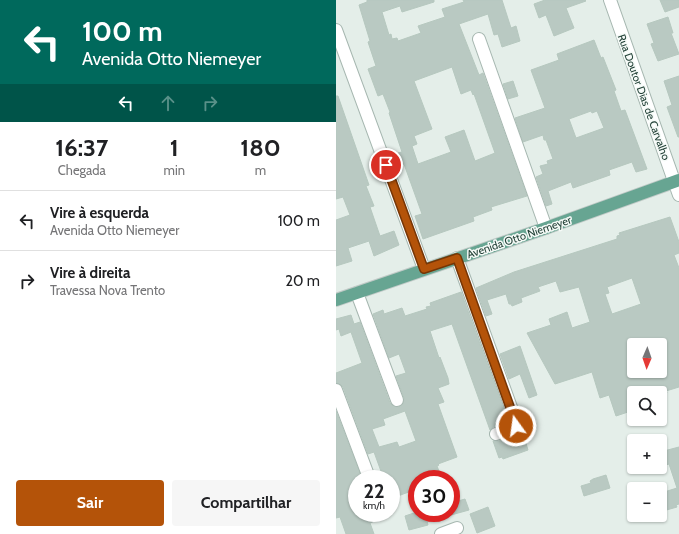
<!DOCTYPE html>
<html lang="pt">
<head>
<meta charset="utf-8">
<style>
	body { margin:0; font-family:Cabin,sans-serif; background:#f6f6f6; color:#202124; height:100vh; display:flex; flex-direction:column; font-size:15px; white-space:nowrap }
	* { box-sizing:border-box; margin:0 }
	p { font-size:13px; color:#757577 }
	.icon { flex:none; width:22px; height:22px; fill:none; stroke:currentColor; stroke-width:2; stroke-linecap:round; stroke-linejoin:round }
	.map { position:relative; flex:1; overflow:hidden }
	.panel { display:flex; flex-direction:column; background:#fff; width:336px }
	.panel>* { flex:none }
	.top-card { background:#00695c; color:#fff; overflow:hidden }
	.needle { width:26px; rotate:182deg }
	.fabs { position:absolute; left:291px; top:338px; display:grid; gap:8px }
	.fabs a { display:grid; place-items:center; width:40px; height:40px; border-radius:4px; background:#fff; box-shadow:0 1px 3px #0004; font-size:20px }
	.speed { position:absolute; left:12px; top:470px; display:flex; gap:8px; font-size:20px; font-weight:700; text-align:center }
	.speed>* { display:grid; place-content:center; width:52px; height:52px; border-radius:50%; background:#fff; box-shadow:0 1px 3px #0004; line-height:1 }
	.speed small { font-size:10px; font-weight:400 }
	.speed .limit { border:6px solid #d22; background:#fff; color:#111 }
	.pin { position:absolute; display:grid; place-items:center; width:34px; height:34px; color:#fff; margin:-17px; border:2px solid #fff; border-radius:50%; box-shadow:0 1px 4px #0007 }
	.me { position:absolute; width:44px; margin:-22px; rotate:346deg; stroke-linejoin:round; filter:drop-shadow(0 0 3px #0008) }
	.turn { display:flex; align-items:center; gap:14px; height:84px; padding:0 16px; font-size:18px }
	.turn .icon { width:52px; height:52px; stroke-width:2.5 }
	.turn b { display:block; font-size:28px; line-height:34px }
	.lanes { display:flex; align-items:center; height:38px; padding:0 16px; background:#0003; justify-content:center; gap:20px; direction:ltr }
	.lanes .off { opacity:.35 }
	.eta { display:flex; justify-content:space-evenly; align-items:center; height:68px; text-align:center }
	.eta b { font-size:24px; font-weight:800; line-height:28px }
	.cta { display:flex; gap:8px; margin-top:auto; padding:8px 16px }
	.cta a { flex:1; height:46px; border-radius:4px; background:#b45309; color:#fff; font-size:16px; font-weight:800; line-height:46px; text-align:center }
	.cta a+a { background:#f6f6f6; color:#202124 }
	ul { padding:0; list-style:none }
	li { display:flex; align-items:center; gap:12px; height:60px; padding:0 16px; border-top:1px solid #e0e0e0 }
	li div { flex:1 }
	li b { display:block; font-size:15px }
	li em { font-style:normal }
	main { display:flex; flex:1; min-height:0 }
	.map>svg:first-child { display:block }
</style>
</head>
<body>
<main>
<section class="panel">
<div class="top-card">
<div class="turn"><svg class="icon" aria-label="left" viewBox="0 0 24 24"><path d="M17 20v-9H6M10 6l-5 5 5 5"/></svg><div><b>100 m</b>Avenida Otto Niemeyer</div></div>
<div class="lanes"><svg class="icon" aria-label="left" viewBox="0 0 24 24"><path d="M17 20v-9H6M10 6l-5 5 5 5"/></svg><svg class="icon off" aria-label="ahead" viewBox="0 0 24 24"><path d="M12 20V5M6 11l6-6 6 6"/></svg><svg class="icon off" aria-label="right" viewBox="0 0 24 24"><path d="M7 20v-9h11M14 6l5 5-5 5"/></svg></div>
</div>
<div class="eta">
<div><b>16:37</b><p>Chegada</p></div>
<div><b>1</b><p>min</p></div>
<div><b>180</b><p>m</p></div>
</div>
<ul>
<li><svg class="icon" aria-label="left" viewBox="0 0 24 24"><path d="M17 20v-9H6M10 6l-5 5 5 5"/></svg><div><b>Vire à esquerda</b><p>Avenida Otto Niemeyer</p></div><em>100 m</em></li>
<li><svg class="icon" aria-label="right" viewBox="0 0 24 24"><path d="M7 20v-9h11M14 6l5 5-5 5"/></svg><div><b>Vire à direita</b><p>Travessa Nova Trento</p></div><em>20 m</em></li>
</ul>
<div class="cta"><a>Sair</a><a>Compartilhar</a></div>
</section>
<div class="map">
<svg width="343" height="534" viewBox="0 0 343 534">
	<rect width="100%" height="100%" fill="#e4eee9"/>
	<g fill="#b9c9c2" stroke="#b6c8bf" fill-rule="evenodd">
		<path d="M31,0H98V2L66,12L64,6L46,12L53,35L55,34L56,39L61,38L62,41L85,33L82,26L109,17L106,9L128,2L127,0H166L175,28L180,26L184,41L166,47L162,34L158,35L152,14L123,24L143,75L147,73L191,196L155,207L156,210L137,217L138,221L87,239L79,216L86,214L68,164H66L62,153L66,152L53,113L54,112L47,94L42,96L32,69L40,66L32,42L34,41L23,5L31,2ZM116,67L125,94L135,90L137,95L138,94L159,153L139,161L128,130L109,137L115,152L82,164L76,146L81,144L78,136L96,129L78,81Z"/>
		<path d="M209,0H249L250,1L230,8L238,28L218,36L210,15L203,18L198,4Z"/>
		<path d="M324,0H343V7L329,12Z"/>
		<path d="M332,17L337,33H335L343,54L322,61L315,44L318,43L311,24Z"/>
		<path d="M258,40L265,58L267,57L280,90L278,91L285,111L289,110L311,169L300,172L296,162L273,170L274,175L237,188L235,182L212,191L216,204L210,206L200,177L207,174L204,166L212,164L211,161L217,159L210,140H208L207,135L187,142L179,118L209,108L195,70L223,60L221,54ZM255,111L256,113L261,111L268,128L240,138L233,119Z"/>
		<path d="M343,76V137H342L331,107L336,105L328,81Z"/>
		<path d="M177,81L182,96L172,99L167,84Z"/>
		<path d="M0,96H2L33,185L30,186L38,206L34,207L44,236L58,231L63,245L38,256L33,241L12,248L16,261L0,266V220L14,215L7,197L0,199Z"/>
		<path d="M334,217L343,242V253L338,255L343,268V387L330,391L331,393H294L298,404V410L280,416L273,395L264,398L256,372L219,384L191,333L215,325L213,319L231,312L236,328L254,322L243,287L224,292L220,281L202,287L204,291L185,298L186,302L176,306L175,304H173L170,294L151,300L156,314L150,316L140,288L178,272L281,239V236L284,235L283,233ZM296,278L305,304L276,314L269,294L273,293L271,287ZM318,341L319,345H324V359L328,371H314L303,375L301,371H298V362L294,349L298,348V345H306Z"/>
		<path d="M125,292L172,421L157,427L154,430L116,324L94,331L103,358L104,357L112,378L113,384L102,388L108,402L102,404L121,457L102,464L103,465L101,466L106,479H81V489L59,497L55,485V479H53L50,473L46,474L38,452L32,454L7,387L4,384L0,383V373L26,363L15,332L5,336L3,329L0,330V319L15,315L18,324L24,322L54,403L57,406L63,407L67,404L68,398L60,376L70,373L63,354L53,358L37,314L47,310L48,314L66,308L69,316L91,309L90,307L95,306L94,303ZM69,411L80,441L63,447L61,442L43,447L36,429L49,425L47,419Z"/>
		<path d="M184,346L201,395L193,398L184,374L173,379L164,354Z"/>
		<path d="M0,411L26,479H21V517L32,513H57L34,523L38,534H10L4,517L0,518Z"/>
		<path d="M186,430L192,450L167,459L166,457L163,458L157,441H163Z"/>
		<path d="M343,447V504L340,505L341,507L327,511L324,501L327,500L325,493L341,488L333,464L324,467V452Z"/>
		<path d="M270,475L274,488L248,496L245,486L255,483L254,481L257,479Z"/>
		<path d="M129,499L133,510L115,515V503Z"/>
		<path d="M152,507L159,526L141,533L134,514Z"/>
		<path d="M78,513H89L92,525L73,530L69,516Z"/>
	</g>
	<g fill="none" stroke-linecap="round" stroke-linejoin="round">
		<defs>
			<g id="minor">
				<path d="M274,0L343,195"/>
				<path d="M0,30L88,269"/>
				<path d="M143,39L210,228"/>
				<path d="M121,258L181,424L180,426L160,434"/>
				<path d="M21,293L61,400"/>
				<path d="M0,390L32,475"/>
				<path d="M105,534L121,528"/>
			</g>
			<path id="major" d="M0,300L210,228L343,180"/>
		</defs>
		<use href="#minor" stroke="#a6b7b0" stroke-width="14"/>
		<use href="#major" stroke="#c1cac7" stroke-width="14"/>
		<use href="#minor" stroke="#fff" stroke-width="12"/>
		<use href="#major" stroke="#67a592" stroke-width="12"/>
	</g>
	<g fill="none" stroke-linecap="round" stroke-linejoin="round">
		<defs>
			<path id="route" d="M50,165L88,269L121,258L180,424V426"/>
		</defs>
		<use href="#route" stroke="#753606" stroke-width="10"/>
		<use href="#route" stroke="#b45309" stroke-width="7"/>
	</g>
	<g text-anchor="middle" stroke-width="3" stroke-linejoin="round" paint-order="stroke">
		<g font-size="11" fill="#224137" stroke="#f5faf7">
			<text transform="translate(308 97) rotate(70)" y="4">Rua Doutor Dias de Carvalho</text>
			<text transform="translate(183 237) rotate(-19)" y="4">Avenida Otto Niemeyer</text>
		</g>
	</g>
</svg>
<div class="fabs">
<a><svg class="needle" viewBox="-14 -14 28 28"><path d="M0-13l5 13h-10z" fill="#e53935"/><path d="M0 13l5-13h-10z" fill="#757577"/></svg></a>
<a><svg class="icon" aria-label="search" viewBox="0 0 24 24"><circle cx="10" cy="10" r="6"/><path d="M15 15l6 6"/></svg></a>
<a>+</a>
<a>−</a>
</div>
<div class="speed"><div>22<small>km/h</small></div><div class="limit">30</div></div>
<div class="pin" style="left:50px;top:165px;background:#d93025"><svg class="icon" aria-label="arrive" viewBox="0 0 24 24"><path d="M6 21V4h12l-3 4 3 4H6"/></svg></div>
<svg class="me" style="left:180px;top:426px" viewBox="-20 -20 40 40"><circle r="17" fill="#b45309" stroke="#fff" stroke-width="3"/><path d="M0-11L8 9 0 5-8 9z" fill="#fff"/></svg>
</div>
</main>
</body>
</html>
